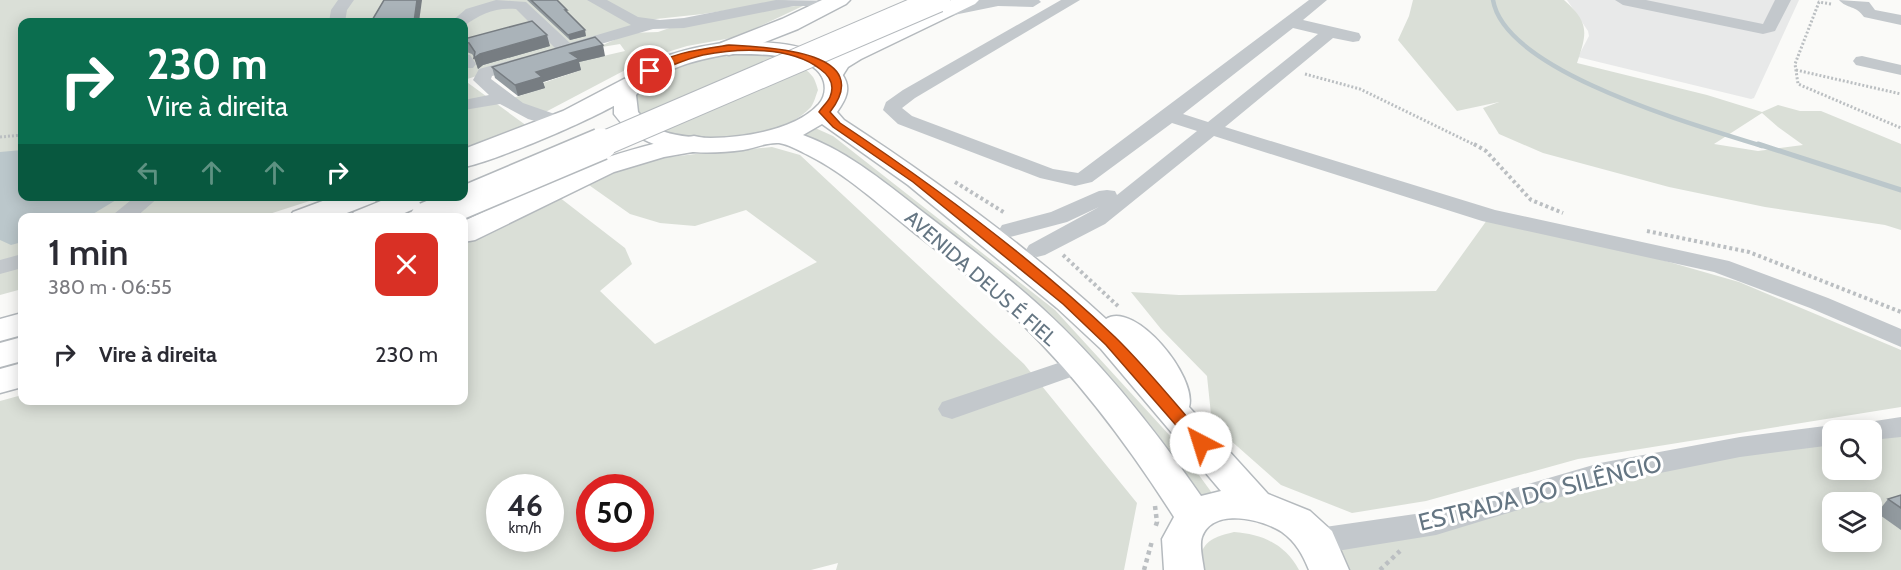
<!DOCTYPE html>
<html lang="pt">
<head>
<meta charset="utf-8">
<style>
	body { margin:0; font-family:Cabin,sans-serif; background:#f7f7f7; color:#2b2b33; height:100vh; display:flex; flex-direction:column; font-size:22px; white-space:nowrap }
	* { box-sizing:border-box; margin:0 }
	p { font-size:20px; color:#7c7c81 }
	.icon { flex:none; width:33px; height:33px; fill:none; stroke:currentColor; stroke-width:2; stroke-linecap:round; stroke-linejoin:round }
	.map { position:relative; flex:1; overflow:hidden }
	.panel { position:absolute; left:18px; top:213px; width:450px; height:192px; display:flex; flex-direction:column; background:#fff; border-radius:12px; box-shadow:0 3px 15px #0003 }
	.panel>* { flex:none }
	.guide { position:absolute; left:18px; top:18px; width:450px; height:183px; border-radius:12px; box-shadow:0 3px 15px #0003; background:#0b6e4f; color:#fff; overflow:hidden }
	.fabs { position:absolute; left:1822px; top:420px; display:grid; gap:12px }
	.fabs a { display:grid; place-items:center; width:60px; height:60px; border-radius:12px; background:#fff; box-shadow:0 3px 15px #0003; font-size:30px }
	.speed { position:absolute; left:486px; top:474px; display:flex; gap:12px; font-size:30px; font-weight:700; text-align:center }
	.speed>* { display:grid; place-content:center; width:78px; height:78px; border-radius:50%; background:#fff; box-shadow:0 3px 15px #0003; line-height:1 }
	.speed small { font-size:15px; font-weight:400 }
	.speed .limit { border:9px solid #d22; background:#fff; color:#111 }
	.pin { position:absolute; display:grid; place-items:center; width:51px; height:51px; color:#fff; margin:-26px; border:3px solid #fff; border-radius:50%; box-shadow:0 2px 6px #0007 }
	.me { position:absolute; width:66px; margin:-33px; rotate:320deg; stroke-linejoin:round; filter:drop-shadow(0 0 4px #0008) }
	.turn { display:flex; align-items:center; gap:21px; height:126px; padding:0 30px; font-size:27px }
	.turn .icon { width:78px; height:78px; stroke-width:2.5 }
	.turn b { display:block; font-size:42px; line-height:51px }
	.lanes { display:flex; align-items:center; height:57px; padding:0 30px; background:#0003; justify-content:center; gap:30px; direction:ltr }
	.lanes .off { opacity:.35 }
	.round { display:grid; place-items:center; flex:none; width:63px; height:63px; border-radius:12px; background:#f7f7f7 }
	.head { display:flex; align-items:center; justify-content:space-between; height:102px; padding:0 30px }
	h1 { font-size:36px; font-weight:600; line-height:45px }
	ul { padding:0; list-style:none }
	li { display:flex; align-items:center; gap:18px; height:78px; padding:0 30px }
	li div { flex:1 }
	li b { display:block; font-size:22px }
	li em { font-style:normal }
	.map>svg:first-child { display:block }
</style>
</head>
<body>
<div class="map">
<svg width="1901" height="570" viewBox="0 0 1901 570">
	<rect width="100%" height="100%" fill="#fafaf8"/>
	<path fill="#e8e9e9" d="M1567,0H1799L1754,98L1751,99L1578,57L1589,36L1588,31Z"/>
	<g fill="#dadfd7" fill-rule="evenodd">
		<path d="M0,0H790L703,14L656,19L464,80L527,126L464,148V22H22V196L322,197L260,217L22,218V289L0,295Z"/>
		<path d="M1413,0H1564C1590,23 1587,33 1577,63L1707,95L1762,112L1778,105L1800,111H1821L1901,144V230L1885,225L1765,207L1669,187L1543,153L1499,134L1483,108L1499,102L1457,111L1398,40L1409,16ZM1762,113L1778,127L1803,145L1758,151L1714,144Z"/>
		<path d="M805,5L737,37L687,46L648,58L536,117L513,98L544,88L540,84L581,70L573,63L625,51L620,44L596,48L630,33L658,32L684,23L777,8Z"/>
		<path d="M739,54C761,56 798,56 813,77C815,80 817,86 818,90C816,95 814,103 811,107C781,140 696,149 657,133C650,130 643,125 637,121L634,90C663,65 701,57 739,54Z"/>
		<path d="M813,127L833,136L1055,310L1172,438L1220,504L1184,513L1068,353L794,136Z"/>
		<path d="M772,147L800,155L1024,364L1137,503L1124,570H836L838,563L811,570H0V401L22,395V400H464V245L559,197L625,248L632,264L600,291L655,344L817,262L746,210L695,226L660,223L630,214L586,183L637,161L704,153ZM500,488H550V538H500ZM590,488H640V538H590Z"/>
		<path d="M1487,220L1620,248L1739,282L1901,350V407L1578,459L1426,501L1352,513L1281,485L1212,424L1207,376L1161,329L1131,292L1179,295L1436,291Z"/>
		<path d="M1901,427V570H1329L1318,541L1600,474L1833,435V470H1872V430ZM1833,502H1872V542H1833Z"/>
		<path d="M1234,532C1262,534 1285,544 1299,570H1198C1200,544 1208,538 1234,532Z"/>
	</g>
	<path fill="#bbc7cb" d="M22,150V196L121,197L88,217L22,218V242L11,245L0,240V152Z"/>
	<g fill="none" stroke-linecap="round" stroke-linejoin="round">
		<path stroke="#bbc7cb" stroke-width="4.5" d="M1493,0C1505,73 1700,126 1762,146"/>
		<path stroke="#bbc7cb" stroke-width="5" d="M1758,144L1901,190"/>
		<defs>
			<path id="major" d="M729,42C766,42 818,40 842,74C852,88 846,99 837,112L844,120C936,180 1025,245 1106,319C1135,300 1198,377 1189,407L1268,494L1310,511L1332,531L1349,570H1309C1303,555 1296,542 1282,532C1262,519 1213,507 1202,537C1199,546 1203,561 1204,570H1164L1162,539L1174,517C1130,448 1081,382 1022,324C988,290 949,260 911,230C878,204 846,174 808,155C800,151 788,144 779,143C768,142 754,148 743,150C698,156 642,154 614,114V94C639,57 688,48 729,42ZM729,54C753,54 817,52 824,82C826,90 824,98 819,104C789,138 699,146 659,130C650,126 644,119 638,112L636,95C661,68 694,60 729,54ZM822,124L908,185L1057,308L1101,349L1221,491L1201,496C1154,428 1103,364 1042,308C1006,275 967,246 928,216C889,186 850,152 803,135Z"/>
			<g id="highway">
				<path d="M822,0H850L846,4L798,29L737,53L729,55L721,53L717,48L721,43L782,19Z"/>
				<path d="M951,0H979L975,4L861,59L848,67L841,78L832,80L823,78L820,73L831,57L845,49Z"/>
				<path d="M633,77L642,79L645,84C630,106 493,162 464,167V149L563,111L624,79Z"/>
				<path d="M694,136L704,138L708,144L704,150L664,157L614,172L475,240L464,242V221C542,184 607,149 694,136Z"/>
				<path d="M336,196H379L375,202L334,218H289L293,212Z"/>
				<path d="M393,196H434L430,202L393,218H350L354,212Z"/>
				<path d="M22,313V335L0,341V319Z"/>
				<path d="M22,337V361L0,367V343Z"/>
				<path d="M22,363V387L0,393V369Z"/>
			</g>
		</defs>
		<use href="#major" stroke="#b5babe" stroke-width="3"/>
		<use href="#highway" stroke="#b4b9bd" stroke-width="3"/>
		<g stroke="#bbbfc2" stroke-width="3" stroke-dasharray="2 2" stroke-linecap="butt">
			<path d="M1831,4L1819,2L1795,64L1798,84L1901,128"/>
			<path d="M1796,70L1901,94"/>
			<path d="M1305,74L1360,89L1477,146"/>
			<path d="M0,137L22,135"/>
		</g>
		<g stroke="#bbbfc2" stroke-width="4" stroke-dasharray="3 3" stroke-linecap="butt">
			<path d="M1474,144L1486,151L1531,200L1563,213"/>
			<path d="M955,182L1005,213"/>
			<path d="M1647,231L1749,252L1901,312"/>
			<path d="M1063,255L1119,307"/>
		</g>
		<g stroke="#bbbfc2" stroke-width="4.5" stroke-dasharray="4 4" stroke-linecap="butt">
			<path d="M1155,506L1157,522L1155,528"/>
			<path d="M1144,570L1152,541"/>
			<path d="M1380,570L1400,551"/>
		</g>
		<g fill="#c3c8cc" fill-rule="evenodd">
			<path d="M338,0H354L347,10L345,22H329L331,10Z"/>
			<path d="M496,0L526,2L570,43L631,25L587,0H607L638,17L660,20L684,18L776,0L844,1L836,6H794L684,28L653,29L566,54L560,53L516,9C495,7 480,14 464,26V22H451L466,9Z"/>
			<path d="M980,0H1039L1041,2L1033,7L998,6L944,17L936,12L938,9Z"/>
			<path d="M1061,0H1080L915,98L902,108L912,116L1053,169L1078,173L1309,0H1327L1303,20L1359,33L1361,37L1359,41L1353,42L1333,38L1225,127L1495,210L1729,261L1828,298L1901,329V347L1810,308L1714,272L1482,221L1214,136L1105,224L1045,255L1037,257L1029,255L1026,250L1029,245L1099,207L1067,222L1010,237L1002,235L999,230L1002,225L1051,212L1099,191L1107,190L1115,191L1117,195L1197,131L1172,123L1092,182L1075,186L1040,178L898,124L883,110L886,102L903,90ZM1293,28L1318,34L1208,122L1183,114Z"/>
			<path d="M1615,0H1646L1763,24L1775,0H1791L1775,31L1763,34L1623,5Z"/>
			<path d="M1839,0L1869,2L1875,10L1901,15V25L1864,17C1856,5 1847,9 1839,0Z"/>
			<path d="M464,54L470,55L476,64L473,68H464Z"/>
			<path d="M1862,56L1901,65V75L1856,65L1853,61L1856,57Z"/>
			<path d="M523,57L529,58L532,62L529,66L492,76L491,79L523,103L566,118L569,122L566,126L559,128L528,119L500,104L464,110V100L489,95L473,80L479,69Z"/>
			<path d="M136,196H160L135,218H109Z"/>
			<path d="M22,254V268L0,274V260Z"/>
			<path d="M1079,356L1088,359L1092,365L1088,371L952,419L942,416L938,409L942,402Z"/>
			<path d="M1901,417V437L1872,440V430H1858L1862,423Z"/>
			<path d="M1833,425L1845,430H1833V445L1740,457L1600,485L1436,535L1318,554L1307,550L1302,541L1307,532L1318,528L1436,511L1600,463L1740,437Z"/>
		</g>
		<use href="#major" fill="#fff" fill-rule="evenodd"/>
		<use href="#highway" fill="#fff" fill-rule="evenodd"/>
		<defs>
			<path id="highway-bridge-far1" d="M598,146L938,0"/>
			<path id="highway-bridge" d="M426,218L601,144"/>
		</defs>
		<use href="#highway-bridge-far1" stroke="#b4b9bd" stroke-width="26" stroke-linecap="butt"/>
		<use href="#highway-bridge" stroke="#b4b9bd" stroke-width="34" stroke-linecap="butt"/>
		<use href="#highway-bridge-far1" stroke="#fff" stroke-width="24"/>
		<use href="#highway-bridge" stroke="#fff" stroke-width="31"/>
	</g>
	<g fill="#929a9f">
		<path d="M527,0H557L567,10V13L586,36L570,40Z"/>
		<path d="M464,39L550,46L483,65L478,69L475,58L472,54L464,51Z"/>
		<path d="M605,56L579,62L581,70L543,82L545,88L518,96L495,78L492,67Z"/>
		<path d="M1901,495V530L1877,513L1888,499Z"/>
	</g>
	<g fill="#777d82">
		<path d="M417,0H422L419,22H414Z"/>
		<path d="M585,30L586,36L570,40L568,35Z"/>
		<path d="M547,35L550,46L483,65L478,69L474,58L480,54Z"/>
		<path d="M603,45L605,56L579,62L581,70L543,82L545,88L518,96L515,85L536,72L570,53Z"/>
	</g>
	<g fill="#aab3b9" stroke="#777d82" stroke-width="1.5">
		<path d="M384,0H417L414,22H371Z"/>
		<path d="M531,0H557L567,10H565L585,30L568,35Z"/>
		<path d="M532,21L547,35L480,54L474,58L475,52L469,43L464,42V39Z"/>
		<path d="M595,37L603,45L570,53L579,59L536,72L542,77L515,85L492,67Z"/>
		<path d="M1901,495V508L1888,499Z"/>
	</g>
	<path fill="#ea580c" stroke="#983908" stroke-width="1.5" d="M729,45C763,47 878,50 830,112L840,123C936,187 1031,257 1115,337C1147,368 1176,405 1206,439L1209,443L1206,447H1195L1106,345L1063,304L913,182L833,127L819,112C822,107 828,102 830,97C835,85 830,76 820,69C791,46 738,48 703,55C684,59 668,68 650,74L645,71C666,53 702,49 729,45Z"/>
	<g text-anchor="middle" stroke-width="6" stroke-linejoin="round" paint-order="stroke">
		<g font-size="20" fill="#657683" stroke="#fff">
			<text transform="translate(981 278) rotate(41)" y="7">AVENIDA DEUS É FIEL</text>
		</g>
		<g font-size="24" fill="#657683" stroke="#fff">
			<text transform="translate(1540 493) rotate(-14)" y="8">ESTRADA DO SILÊNCIO</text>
		</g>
	</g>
</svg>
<div class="fabs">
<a><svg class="icon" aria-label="search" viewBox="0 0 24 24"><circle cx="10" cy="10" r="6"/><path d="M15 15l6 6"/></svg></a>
<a><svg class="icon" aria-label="layers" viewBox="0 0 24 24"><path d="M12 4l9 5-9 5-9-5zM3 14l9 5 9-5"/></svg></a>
</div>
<div class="speed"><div>46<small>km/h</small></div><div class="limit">50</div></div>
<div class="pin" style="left:650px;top:71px;background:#d93025"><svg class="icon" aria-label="arrive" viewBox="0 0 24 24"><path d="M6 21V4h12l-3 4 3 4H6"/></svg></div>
<svg class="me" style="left:1201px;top:443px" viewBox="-20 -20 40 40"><circle r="19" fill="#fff"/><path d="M0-13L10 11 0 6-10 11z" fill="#ea580c"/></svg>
<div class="guide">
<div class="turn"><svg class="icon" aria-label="right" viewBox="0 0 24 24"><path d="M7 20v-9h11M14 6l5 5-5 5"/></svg><div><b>230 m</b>Vire à direita</div></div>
<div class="lanes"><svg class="icon off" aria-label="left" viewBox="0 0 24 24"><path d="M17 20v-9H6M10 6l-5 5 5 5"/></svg><svg class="icon off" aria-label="ahead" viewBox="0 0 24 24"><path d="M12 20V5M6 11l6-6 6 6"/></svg><svg class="icon off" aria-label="ahead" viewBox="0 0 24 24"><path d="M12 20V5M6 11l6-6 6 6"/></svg><svg class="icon" aria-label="right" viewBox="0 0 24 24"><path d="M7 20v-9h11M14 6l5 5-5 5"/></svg></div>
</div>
<section class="panel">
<div class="head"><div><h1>1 min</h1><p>380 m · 06:55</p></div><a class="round" style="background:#d93025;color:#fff"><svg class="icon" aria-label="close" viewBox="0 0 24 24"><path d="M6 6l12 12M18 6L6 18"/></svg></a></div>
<ul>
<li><svg class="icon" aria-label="right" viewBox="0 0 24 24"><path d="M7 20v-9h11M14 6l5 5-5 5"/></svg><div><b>Vire à direita</b></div><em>230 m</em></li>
</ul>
</section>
</div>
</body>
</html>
